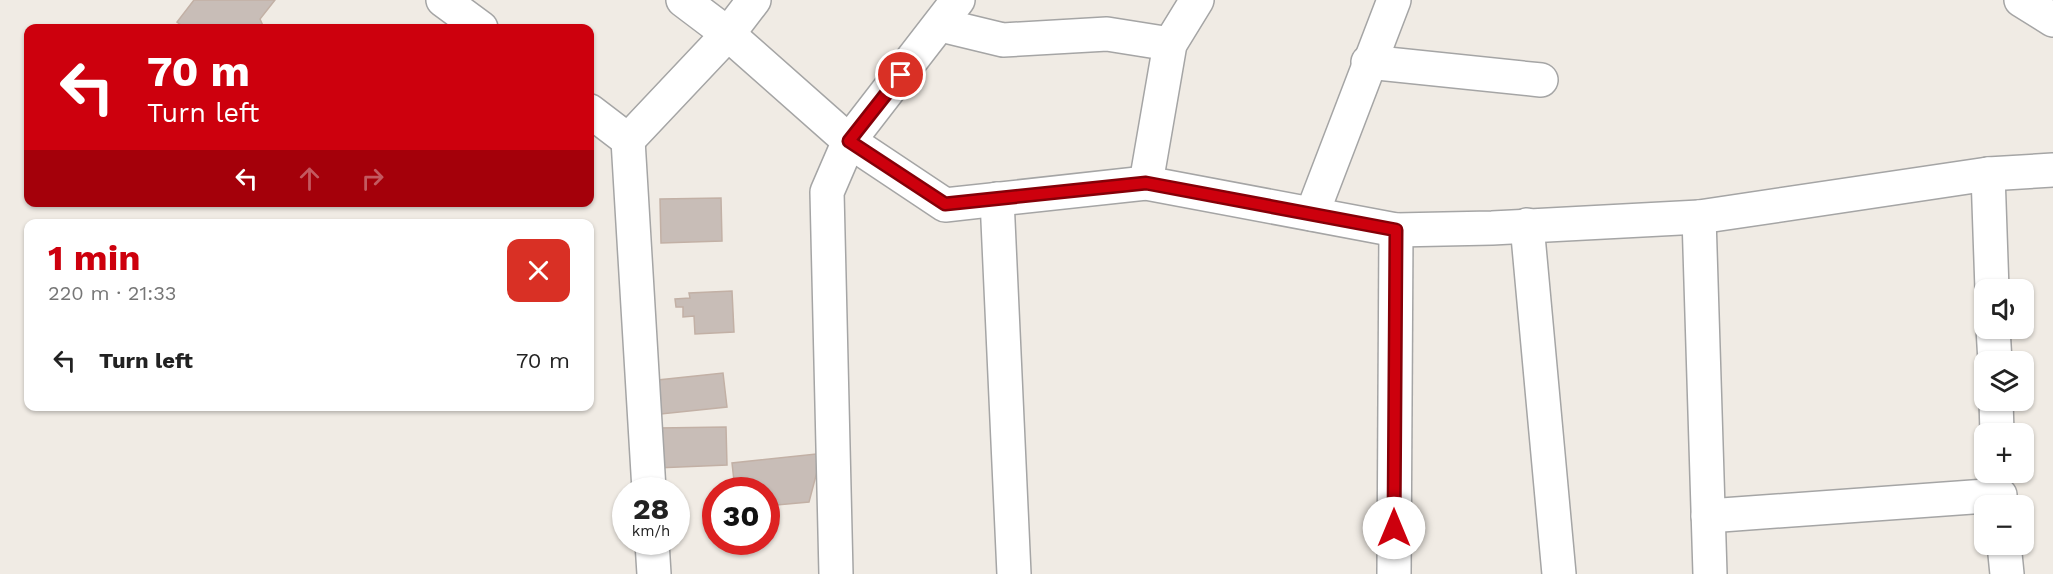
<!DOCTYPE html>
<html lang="en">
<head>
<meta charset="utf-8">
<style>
	body { margin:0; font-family:"Work Sans",sans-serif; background:#f2f2f2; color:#222; height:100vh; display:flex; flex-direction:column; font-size:22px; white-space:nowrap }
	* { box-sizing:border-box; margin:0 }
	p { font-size:20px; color:#767676 }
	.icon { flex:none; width:33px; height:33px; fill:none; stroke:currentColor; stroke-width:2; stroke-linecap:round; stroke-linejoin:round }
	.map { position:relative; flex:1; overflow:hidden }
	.side { position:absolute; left:24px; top:219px; width:570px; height:192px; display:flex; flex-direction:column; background:#fff; border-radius:12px; box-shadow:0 2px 4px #0004 }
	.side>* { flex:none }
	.banner { position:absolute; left:24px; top:24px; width:570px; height:183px; border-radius:12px; box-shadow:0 2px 4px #0004; background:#cd000d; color:#fff; overflow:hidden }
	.tools { position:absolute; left:1974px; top:279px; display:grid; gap:12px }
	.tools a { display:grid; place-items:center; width:60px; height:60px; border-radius:12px; background:#fff; box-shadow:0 2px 4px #0004; font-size:30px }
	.speed { position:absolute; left:612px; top:477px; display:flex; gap:12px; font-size:30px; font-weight:700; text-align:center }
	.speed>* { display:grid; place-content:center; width:78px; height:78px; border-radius:50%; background:#fff; box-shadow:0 2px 4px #0004; line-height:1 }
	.speed small { font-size:15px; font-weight:400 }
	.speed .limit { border:9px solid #d22; background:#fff; color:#111 }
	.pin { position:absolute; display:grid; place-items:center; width:51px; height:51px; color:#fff; margin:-26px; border:3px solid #fff; border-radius:50%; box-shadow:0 2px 6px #0007 }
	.me { position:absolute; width:66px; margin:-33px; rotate:0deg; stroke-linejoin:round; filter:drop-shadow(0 0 4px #0008) }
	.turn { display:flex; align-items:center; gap:21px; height:126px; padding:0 24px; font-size:27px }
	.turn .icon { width:78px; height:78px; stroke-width:2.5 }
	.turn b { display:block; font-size:42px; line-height:51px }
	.lanes { display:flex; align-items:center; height:57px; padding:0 24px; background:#0003; justify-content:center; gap:30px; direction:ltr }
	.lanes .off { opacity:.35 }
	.round { display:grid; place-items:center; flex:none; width:63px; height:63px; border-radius:12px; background:#f2f2f2 }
	.overview { display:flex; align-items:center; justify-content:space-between; height:102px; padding:0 24px }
	h1 { font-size:36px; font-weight:700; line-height:45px; color:#cd000d }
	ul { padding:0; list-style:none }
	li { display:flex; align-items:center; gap:18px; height:78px; padding:0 24px }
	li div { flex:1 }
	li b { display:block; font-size:22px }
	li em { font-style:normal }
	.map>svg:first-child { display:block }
</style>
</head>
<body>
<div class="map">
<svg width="2053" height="574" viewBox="0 0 2053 574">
	<rect width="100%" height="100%" fill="#f0ebe4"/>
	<g fill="#c8bdb7" stroke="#c2b0a5" stroke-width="1.5">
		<path d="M194,0H275L260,19L264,28H185L177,22Z"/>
		<path d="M721,198L722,241L661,243L660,199Z"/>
		<path d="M732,291L734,332L695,334L694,316L683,317V307H676L675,299L690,298L689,293Z"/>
		<path d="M723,373L727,407L661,414L658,380Z"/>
		<path d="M726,427L727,465L656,468L658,428Z"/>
		<path d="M816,454L818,468L809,502L766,506V490H735L732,463Z"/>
	</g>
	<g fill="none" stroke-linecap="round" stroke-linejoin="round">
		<defs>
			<g id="minor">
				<path d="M443,0L481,28"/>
				<path d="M683,0L728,34L754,0"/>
				<path d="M2021,0L2053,20"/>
				<path d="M941,25L1003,40L1107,34L1170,44"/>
				<path d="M1368,62L1541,80"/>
				<path d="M590,111L628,140L728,34L849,141L945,205L1146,183L1396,230L1492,228L1699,217L1988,174L2053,170"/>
				<path d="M628,140L649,490"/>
				<path d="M1988,174L1992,290"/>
				<path d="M1146,183L1170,44L1197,0"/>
				<path d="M997,199L1014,574"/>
				<path d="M1312,214L1394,0"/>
				<path d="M1699,217L1710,574"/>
				<path d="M1527,225L1559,574"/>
				<path d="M1993,328L1995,362"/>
				<path d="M1996,400L1997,434"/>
				<path d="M1708,516L2000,495"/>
				<path d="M652,542L654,574"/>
				<path d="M2004,544L2007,574"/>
				<path d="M836,574L827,192L849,141L958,0"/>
				<path d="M1394,574L1396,230"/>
			</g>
		</defs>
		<use href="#minor" stroke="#a5a5a5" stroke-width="36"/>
		<use href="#minor" stroke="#fff" stroke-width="33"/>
	</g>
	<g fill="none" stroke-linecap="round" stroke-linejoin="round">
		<defs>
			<path id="route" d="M901,75L849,141L945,204L1146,183L1396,230L1394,528"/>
		</defs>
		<use href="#route" stroke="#850008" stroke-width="15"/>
		<use href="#route" stroke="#cd000d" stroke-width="10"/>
	</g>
</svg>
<div class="tools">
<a><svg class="icon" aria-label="sound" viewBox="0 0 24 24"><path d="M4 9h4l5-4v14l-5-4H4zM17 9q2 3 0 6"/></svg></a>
<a><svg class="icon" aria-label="layers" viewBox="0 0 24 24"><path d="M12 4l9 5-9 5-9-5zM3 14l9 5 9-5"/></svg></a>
<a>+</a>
<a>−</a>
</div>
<div class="speed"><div>28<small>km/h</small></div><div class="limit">30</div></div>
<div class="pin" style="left:901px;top:75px;background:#d93025"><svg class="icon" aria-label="arrive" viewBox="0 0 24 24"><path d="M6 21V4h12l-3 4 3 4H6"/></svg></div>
<svg class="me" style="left:1394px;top:528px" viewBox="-20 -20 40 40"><circle r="19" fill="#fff"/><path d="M0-13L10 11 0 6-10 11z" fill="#cd000d"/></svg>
<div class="banner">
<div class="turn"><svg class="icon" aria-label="left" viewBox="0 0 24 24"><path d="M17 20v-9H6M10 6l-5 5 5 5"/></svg><div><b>70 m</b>Turn left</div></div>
<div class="lanes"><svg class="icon" aria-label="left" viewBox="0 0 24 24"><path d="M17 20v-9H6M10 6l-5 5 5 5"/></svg><svg class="icon off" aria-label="ahead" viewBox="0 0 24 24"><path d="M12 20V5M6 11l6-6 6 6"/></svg><svg class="icon off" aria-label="right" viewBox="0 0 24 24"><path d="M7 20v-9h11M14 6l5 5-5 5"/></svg></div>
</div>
<section class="side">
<div class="overview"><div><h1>1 min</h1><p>220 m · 21:33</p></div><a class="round" style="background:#d93025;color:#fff"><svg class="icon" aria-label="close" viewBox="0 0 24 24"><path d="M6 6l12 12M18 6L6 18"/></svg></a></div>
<ul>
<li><svg class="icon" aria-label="left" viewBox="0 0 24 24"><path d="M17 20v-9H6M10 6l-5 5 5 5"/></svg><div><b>Turn left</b></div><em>70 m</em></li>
</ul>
</section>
</div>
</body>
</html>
